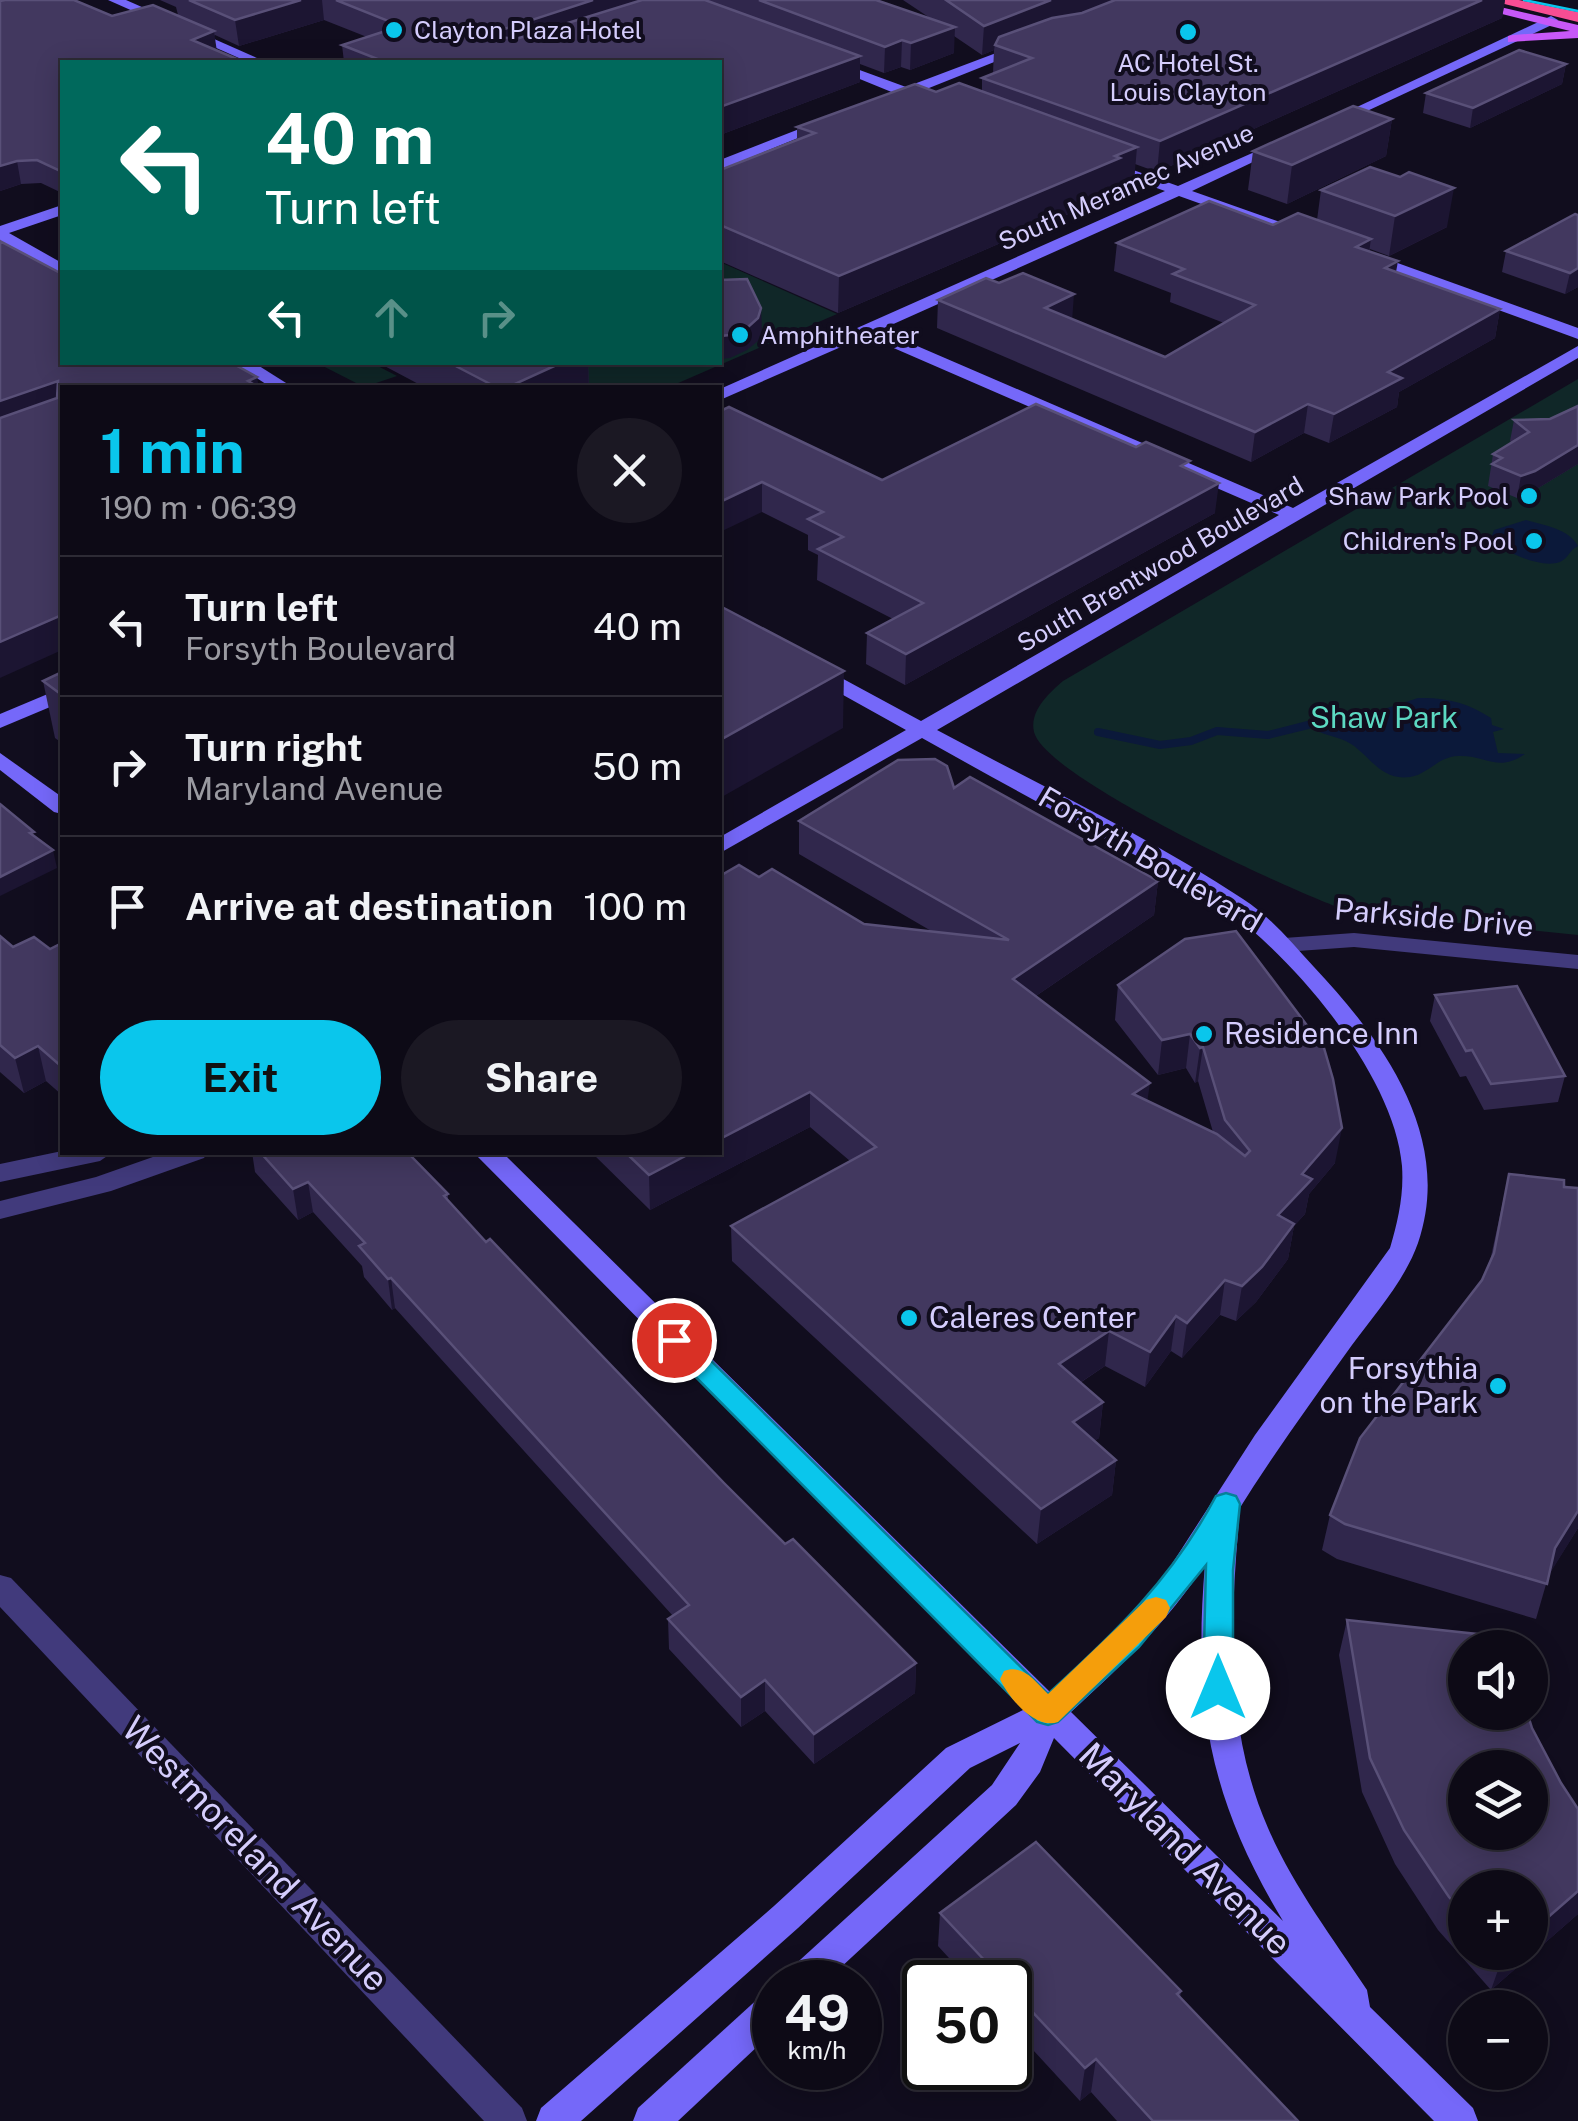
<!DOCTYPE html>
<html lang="en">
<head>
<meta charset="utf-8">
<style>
	body { margin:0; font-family:"Public Sans",sans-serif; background:#1b1823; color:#f1f3f6; height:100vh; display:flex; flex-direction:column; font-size:38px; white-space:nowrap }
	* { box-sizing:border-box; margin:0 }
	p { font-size:32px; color:#9a9aa1 }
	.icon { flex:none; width:55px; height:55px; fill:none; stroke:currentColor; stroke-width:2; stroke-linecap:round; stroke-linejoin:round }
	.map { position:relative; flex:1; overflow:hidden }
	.sheet { position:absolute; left:60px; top:385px; width:662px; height:770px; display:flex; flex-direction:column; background:#0d0a16; border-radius:0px; box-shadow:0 5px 25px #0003,0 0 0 2px #2d2b35 }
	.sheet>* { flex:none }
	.top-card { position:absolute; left:60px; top:60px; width:662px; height:305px; border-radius:0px; box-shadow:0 5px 25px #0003,0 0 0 2px #2d2b35; background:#00695c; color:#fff; overflow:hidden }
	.tools { position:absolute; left:1448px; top:1630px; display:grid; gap:20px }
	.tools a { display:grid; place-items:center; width:100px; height:100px; border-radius:50%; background:#0d0a16; box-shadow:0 5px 25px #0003,0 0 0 2px #2d2b35; font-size:50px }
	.speed { position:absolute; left:752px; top:1960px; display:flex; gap:20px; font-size:50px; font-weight:700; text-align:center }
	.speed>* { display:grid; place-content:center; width:130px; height:130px; border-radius:50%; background:#0d0a16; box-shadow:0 5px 25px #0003,0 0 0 2px #2d2b35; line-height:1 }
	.speed small { font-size:25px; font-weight:400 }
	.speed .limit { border:5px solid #111; border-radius:15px; background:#fff; color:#111 }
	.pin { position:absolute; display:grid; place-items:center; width:85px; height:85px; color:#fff; margin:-42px; border:5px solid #fff; border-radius:50%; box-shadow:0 2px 10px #0007 }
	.me { position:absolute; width:110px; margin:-55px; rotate:0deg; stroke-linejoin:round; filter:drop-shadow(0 0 8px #0008) }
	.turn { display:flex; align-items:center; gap:35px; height:210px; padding:0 40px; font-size:45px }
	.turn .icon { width:130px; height:130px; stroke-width:2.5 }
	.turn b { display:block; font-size:70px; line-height:85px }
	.lanes { display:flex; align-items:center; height:95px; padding:0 40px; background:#0003; justify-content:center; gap:50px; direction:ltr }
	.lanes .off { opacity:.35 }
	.round { display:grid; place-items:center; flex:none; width:105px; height:105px; border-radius:52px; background:#1b1823 }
	.headline { display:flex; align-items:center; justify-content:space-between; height:170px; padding:0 40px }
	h1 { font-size:60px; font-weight:700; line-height:75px; color:#0ac6ec }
	.action { display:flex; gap:20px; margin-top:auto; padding:20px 40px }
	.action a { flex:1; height:115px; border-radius:60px; background:#0ac6ec; color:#111; font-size:40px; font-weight:700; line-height:115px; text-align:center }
	.action a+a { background:#1b1823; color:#f1f3f6 }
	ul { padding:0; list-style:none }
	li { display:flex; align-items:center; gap:30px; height:140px; padding:0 40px; border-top:2px solid #2d2b35 }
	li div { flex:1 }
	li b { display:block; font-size:38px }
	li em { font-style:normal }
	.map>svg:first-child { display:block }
</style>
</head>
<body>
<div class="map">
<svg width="1578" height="2121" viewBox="0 0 1578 2121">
	<rect width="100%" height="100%" fill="#110d1e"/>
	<g fill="#102728">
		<path d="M720,262L837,314L669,387H584L534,363L720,362Z"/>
		<path d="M317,363H372L397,376L364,387Z"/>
		<path d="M1578,379V935L1351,912C1299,895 1046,779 1034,732C1029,711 1049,693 1063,681Z"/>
	</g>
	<g fill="#0b193a">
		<path d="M1526,520C1545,526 1568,528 1578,546C1568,551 1569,558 1560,562C1540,569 1504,552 1491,538L1494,530Z"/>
		<path d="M1418,698C1446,697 1468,703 1491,718L1492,725L1504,729L1493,732L1498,753L1525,754C1497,773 1488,755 1458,756C1437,757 1429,774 1410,777C1381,781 1370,756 1351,744C1337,735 1320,736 1308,725L1314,716H1363Z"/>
	</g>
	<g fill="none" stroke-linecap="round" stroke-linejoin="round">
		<path stroke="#0b193a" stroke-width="8" d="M1098,732L1160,745L1191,741L1217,731L1268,735L1308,725"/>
		<g fill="#413a7c" fill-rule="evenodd">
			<path d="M1354,933L1578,955V969L1354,947L1284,952L1272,945L1284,938Z"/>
			<path d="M62,1151L113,1152L100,1161L0,1182V1164Z"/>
			<path d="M167,1152H208L204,1158L111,1191L0,1219V1201L96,1177Z"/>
			<path d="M0,1575L11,1578L522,2108L527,2121H484L0,1607Z"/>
		</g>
		<g fill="#7568f9" fill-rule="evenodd">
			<path d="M108,0H126L266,62H248Z"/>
			<path d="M1551,16L1558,20L1556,23L1337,125L1325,122Z"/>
			<path d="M1020,44L1032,47L919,92L936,101L929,105L906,97L894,98V93L823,64L835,61L906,87Z"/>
			<path d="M825,119L837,122L720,170V160Z"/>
			<path d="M1277,142L1289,145L1192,191L1311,233V239H1299L1179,196L880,330L1293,508L1578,346V358L937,730C1039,785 1146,835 1243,899C1271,917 1292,943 1314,967C1383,1040 1454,1138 1418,1243C1405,1280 1375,1314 1352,1345C1312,1401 1272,1456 1236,1514L1239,1520C1230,1624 1225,1730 1268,1828C1293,1886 1332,1937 1367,1990L1370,2007L1473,2108L1478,2121H1434L1054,1738L1040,1772L1016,1805L825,1982H783L789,1970L992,1785L1020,1743L970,1768L798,1928L581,2121H536L541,2108L774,1906L946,1748L1025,1709L473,1152H502L1050,1692L1118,1630L1161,1581L1255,1435L1390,1248C1398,1221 1404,1195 1402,1166C1395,1079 1300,965 1232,914C1197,886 1154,866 1115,844C1050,809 986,774 922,738L720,853V837L906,730L809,676L806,672L809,668H823L921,721L1279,515L866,336L720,400V389L1165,191L1098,167V161H1108L1178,186ZM1205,1564C1193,1706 1209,1798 1283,1921L1071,1712C1121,1666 1168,1622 1205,1564Z"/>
			<path d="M62,205V215L9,233L62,263V274L0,241V226Z"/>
			<path d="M1367,252L1578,328V339L1361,260L1359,257Z"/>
			<path d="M232,362H253L294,388H272Z"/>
			<path d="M62,688V702L0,728V714Z"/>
			<path d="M0,753L62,797V814L54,812L0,770Z"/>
			<path d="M775,1990V2030L678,2121H633L638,2108L762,1995Z"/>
		</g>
		<path fill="#c758f8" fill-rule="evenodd" d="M1446,0H1470L1578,25V38L1508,42V36L1513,35L1570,31Z"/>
		<path fill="#f84d93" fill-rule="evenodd" d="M1488,0H1519L1578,12V22Z"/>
		<path stroke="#0ac6ec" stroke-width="2.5" d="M1524,0L1578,11"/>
	</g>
	<g fill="#30274c" fill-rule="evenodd">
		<path d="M160,0H876L930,18L903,0H1505L1502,18L1157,172L1135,164L1134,182L1117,189V193L838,313L720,261V170L797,140V127L936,92L982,91V78L993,73L994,50L982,55L954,36V53L910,70L901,67L884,73L860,64V82L720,135V62H344L342,45L367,37L324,20L239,46L215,35L62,193L41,183L21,184L0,191V1L112,16L178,15L176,7Z"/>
		<path d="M1566,64L1562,84L1470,128L1423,113L1426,93Z"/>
		<path d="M1392,119L1386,156L1287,204L1248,190L1253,151Z"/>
		<path d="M1321,190L1447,227L1389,256L1370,249L1369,251L1396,272L1500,309L1495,338L1399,392L1397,407L1329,443L1304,433L1251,462L937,328L938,300L1073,319L1165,357L1224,323L1170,302L1171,293L1114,271L1117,243L1317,220Z"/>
		<path d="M1578,215V287L1565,294L1502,272L1506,251Z"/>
		<path d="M377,362H588L589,388H426Z"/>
		<path d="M1578,406V464L1530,493L1517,498L1488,486L1493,454L1512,443L1510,441L1514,420L1550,419Z"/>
		<path d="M720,411L882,480L1189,470L1215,513L905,685L866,664L867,633L893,619L817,580L818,555L808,550V535L762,512Z"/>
		<path d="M62,672V743L55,738L43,681Z"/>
		<path d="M954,788L1158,881L1154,915L1036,996L1147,1101L1213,1132L1198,1081L1195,1083L1186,1068L1158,1075L1115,1020L1118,985L1185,939L1335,1163L1309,1194L1305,1214L1294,1226L1288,1259L1256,1302L1236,1321L1220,1315L1182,1358L1171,1351L1145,1387L1105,1366L1080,1383L1103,1402L1099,1438L1094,1441L1116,1460L1112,1495L1037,1544L732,1261L731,1226L850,1161L810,1127L650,1210L591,1152H720L759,877L864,924L933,932L799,854V821Z"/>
		<path d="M0,936L13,947L50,949L62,943V1095L46,1081L24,1093L0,1072Z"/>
		<path d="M1435,995L1565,1076L1558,1102L1484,1110L1466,1076L1460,1077L1430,1021Z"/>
		<path d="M252,1152H407L448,1194V1201L486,1242L724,1483L785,1544L916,1663L915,1693L814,1764L765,1711L741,1727L669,1649L668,1619L673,1616L395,1308L392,1310L364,1277L362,1266L313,1212L298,1220L255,1172Z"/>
		<path d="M1509,1174L1578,1188V1528L1549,1574L1536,1619L1337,1559L1322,1550L1330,1515L1482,1280L1490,1261Z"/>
		<path d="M1347,1620L1532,1728L1561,1783L1578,1809V1914L1491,1990L1438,1930L1395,1864L1362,1792L1339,1655ZM1465,1888L1530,1952H1465Z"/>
		<path d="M940,1913L1181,1991L1180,1998L1298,2121H1117L1091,2092L1080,2101L1010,2025V1982H971L938,1946Z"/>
	</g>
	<g fill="#1c1532">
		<path d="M301,0H322L324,20L239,46L235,20Z"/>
		<path d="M593,0H654L497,58L492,36L495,32Z"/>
		<path d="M1051,0H1123L995,45L994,50L982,55L984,26Z"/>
		<path d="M1482,0H1505L1502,18L1157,172L1160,141Z"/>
		<path d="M955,27L954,53L910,70L911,43Z"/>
		<path d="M214,31L217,52L192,40Z"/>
		<path d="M902,40L901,67L884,73L885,47Z"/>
		<path d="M860,56V82L720,135V107Z"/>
		<path d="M1566,64L1562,84L1470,128L1473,108Z"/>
		<path d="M1392,119L1386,156L1287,204L1292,165Z"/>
		<path d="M1137,147L1134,182L1117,189V193L838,313L839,276Z"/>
		<path d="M17,161L21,184L0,191V166Z"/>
		<path d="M62,169V193L58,170Z"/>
		<path d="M1454,188L1447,227L1389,256L1395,216Z"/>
		<path d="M1371,239L1367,266L1356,247Z"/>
		<path d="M1398,261L1393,289L1385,268Z"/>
		<path d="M1578,268V287L1565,294L1570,273Z"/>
		<path d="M1074,294L1072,322L1045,308Z"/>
		<path d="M761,308L762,330L758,341L747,350L730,358L720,359V336Z"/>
		<path d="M1500,309L1495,338L1399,392L1397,407L1329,443L1334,414L1388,372Z"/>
		<path d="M563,362H588L589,388H506Z"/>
		<path d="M257,377L259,388L248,381Z"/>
		<path d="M58,381L62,403L0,433V401Z"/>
		<path d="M1308,404L1304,433L1251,462L1255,432Z"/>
		<path d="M1578,445V464L1530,493L1517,498L1521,476Z"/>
		<path d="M762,482V512L720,532V502Z"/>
		<path d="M1219,483L1215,513L905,685L906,654Z"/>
		<path d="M62,615V650L0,678V642Z"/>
		<path d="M844,671L843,728L720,798V740Z"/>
		<path d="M53,850L57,868L0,896V877Z"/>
		<path d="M1158,881L1154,915L1011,1013L1013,979Z"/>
		<path d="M1190,1034L1186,1068L1158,1075L1162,1040Z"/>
		<path d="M38,1046L46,1081L24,1093L15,1058Z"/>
		<path d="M1203,1047L1198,1081L1195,1083L1200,1048Z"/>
		<path d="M1150,1083L1145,1117L1133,1094Z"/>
		<path d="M810,1092V1127L650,1210L649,1175L693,1152H720V1139Z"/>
		<path d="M1342,1128L1335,1163L1309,1194L1305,1214L1294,1226L1288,1259L1256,1302L1236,1321L1242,1286L1278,1215L1302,1174Z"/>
		<path d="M308,1182L313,1212L298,1220L293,1189Z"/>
		<path d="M391,1278L395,1308L392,1310L388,1279Z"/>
		<path d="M1225,1280L1220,1315L1182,1358L1187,1323Z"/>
		<path d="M1176,1316L1171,1351L1145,1387L1150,1352Z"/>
		<path d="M1109,1331L1105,1366L1055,1399L1059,1364Z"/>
		<path d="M1103,1402L1099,1438L1069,1457L1073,1422Z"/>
		<path d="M1116,1460L1112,1495L1037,1544L1041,1509Z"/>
		<path d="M1578,1511V1528L1544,1583L1555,1548Z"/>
		<path d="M916,1663L915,1693L814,1764V1734Z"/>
		<path d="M765,1680V1711L741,1727V1697Z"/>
		<path d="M1578,1891V1914L1491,1990L1503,1956L1507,1952H1530V1933Z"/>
		<path d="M1096,2059L1091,2092L1080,2101L1085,2068Z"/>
	</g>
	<g fill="#42385f" stroke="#595078" stroke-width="2.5" fill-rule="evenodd">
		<path d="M5,0H74L112,16L153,5L214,31L192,40L244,62H62V169L58,170L37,160L17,161L0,166V1Z"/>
		<path d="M189,0H301L235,20Z"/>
		<path d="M336,0H593L495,32L492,36L516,39L642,0H705L860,56L720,107V62H385L342,45L401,26Z"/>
		<path d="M759,0H876L955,27L911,43L902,40L885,47Z"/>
		<path d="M946,0H1051L984,26Z"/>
		<path d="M1115,0H1482L1160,141L982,78L1032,58L995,45L999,37L1052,18L1082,13Z"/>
		<path d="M1519,50L1566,64L1473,108L1426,93Z"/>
		<path d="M959,83L1137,147L1115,156L1120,158L839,276L720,225V170L815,133L797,127L915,84L936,92Z"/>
		<path d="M1353,106L1392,119L1292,165L1253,151Z"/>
		<path d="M1370,167L1400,177L1409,172L1454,188L1395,216L1321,190Z"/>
		<path d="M1209,201L1273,225L1298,213L1371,239L1356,247L1398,261L1385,268L1500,309L1388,372L1402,378L1334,414L1308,404L1255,432L938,300L986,278L999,283L1023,273L1074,294L1045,308L1165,357L1255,305L1173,274L1184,269L1117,243Z"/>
		<path d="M1575,214L1578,215V268L1570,273L1506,251Z"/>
		<path d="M0,241L62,274V362H230L257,377L248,381L260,388H62V615L0,642V418L57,398L58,381L0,401Z"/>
		<path d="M747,279L761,308L758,318L747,328L730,335L720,336V280Z"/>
		<path d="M448,362H563L506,388H498Z"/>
		<path d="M1036,404L1136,447L1146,442L1190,461L1181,466L1219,483L906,654L867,633L923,603L818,549L843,537L808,519L823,512L762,482L720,502V411L729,407L882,480Z"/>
		<path d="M1578,406V445L1535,471L1521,476L1492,464L1502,458L1493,454L1529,432L1514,420L1550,419Z"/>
		<path d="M720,606L844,671L720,740Z"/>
		<path d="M62,672V695L43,681Z"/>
		<path d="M935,759L947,766L954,788L970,777L1158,881L1013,979L1150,1083L1133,1094L1217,1134L1245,1156L1250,1151L1225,1120L1203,1047L1200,1048L1190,1034L1162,1040L1118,985L1185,939L1236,931L1324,1048L1333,1079L1342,1128L1302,1174L1312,1179L1278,1215L1294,1224L1262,1267L1242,1286L1225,1280L1187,1323L1176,1316L1150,1352L1109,1331L1059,1364L1103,1402L1073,1422L1116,1460L1041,1509L731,1226L876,1147L810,1092L720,1139V876L739,865L759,877L772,869L864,924L1009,940L799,821L898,760Z"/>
		<path d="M0,804L34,832L30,833L53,850L0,877Z"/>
		<path d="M0,936L13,947L34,937L50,949L62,943V1067L38,1046L15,1058L0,1045Z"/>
		<path d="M1517,986L1565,1076L1491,1084L1472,1050L1466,1051L1435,995Z"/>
		<path d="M260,1152H407L448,1194L444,1196L486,1242L490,1239L724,1483L785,1544L793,1539L916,1663L814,1734L765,1680L741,1697L668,1619L689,1605L391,1278L388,1279L359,1246L365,1243L308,1182L293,1189Z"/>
		<path d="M625,1152H693L649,1175Z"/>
		<path d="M1509,1174L1564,1180V1187L1578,1188V1511L1555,1548L1547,1584L1345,1524L1330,1515L1360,1438L1482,1280L1494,1253Z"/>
		<path d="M1347,1620L1505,1637L1508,1648H1465V1712H1527L1532,1728L1561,1783L1578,1809V1891L1530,1933V1888H1465V1914L1449,1897L1404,1830L1370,1758ZM1465,1768H1530V1832H1465Z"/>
		<path d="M1036,1842L1181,1991L1177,1994L1298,2121H1153L1096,2059L1085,2068L1010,1988V1982H1005L940,1913Z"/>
	</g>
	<path fill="#0ac6ec" stroke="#068199" stroke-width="2.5" d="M674,1330L683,1333L1048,1694C1116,1632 1172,1579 1216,1496L1226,1493L1236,1496L1240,1504L1233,1570V1688L1228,1697L1218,1700L1208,1697L1203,1688L1206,1565L1139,1647L1058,1722L1048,1725L1037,1722L665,1346L661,1340L665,1333Z"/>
	<path fill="#f59e0b" d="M1156,1597L1166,1600L1170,1608L1166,1617L1058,1722C1036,1730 1009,1699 1000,1679L1004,1671C1024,1664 1034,1681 1048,1694L1146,1600Z"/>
	<g fill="#0ac6ec" stroke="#110d1e" stroke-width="4">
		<circle cx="394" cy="30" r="10"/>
		<circle cx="1188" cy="32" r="10"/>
		<circle cx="740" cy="335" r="10"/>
		<circle cx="1529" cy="496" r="10"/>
		<circle cx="1534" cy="541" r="10"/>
		<circle cx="1204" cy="1034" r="10"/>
		<circle cx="909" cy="1318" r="10"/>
		<circle cx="1498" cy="1386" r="10"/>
	</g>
	<g text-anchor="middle" stroke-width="8" stroke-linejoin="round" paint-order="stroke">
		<g font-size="25" fill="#d5cdfd" stroke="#110d1e" text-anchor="start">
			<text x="414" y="39">Clayton Plaza Hotel</text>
			<text x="1188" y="72" text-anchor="middle">AC Hotel St.<tspan x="1188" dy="29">Louis Clayton</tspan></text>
			<text x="760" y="344">Amphitheater</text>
			<text x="1509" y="505" text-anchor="end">Shaw Park Pool</text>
			<text x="1514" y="550" text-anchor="end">Children's Pool</text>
		</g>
		<g font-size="25" fill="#d5cdfd" stroke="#110d1e">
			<text transform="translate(1126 187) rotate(-24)" y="9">South Meramec Avenue</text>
			<text transform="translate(1160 564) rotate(-30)" y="9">South Brentwood Boulevard</text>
		</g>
		<g font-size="30" fill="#5cd9c2" stroke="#110d1e">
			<text x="1384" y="728">Shaw Park</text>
		</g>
		<g font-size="30" fill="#d5cdfd" stroke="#110d1e">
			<text transform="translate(1150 860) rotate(31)" y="10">Forsyth Boulevard</text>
			<text transform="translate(1434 918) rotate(5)" y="10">Parkside Drive</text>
		</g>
		<g font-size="30" fill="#d5cdfd" stroke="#110d1e" text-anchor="start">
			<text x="1224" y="1044">Residence Inn</text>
			<text x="929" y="1328">Caleres Center</text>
			<text x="1478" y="1379" text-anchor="end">Forsythia<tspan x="1478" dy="34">on the Park</tspan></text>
		</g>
		<g font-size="35" fill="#d5cdfd" stroke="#110d1e">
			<text transform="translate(1185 1849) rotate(45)" y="12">Maryland Avenue</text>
			<text transform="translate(255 1854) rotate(46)" y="12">Westmoreland Avenue</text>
		</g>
	</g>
</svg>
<div class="tools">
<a><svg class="icon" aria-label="sound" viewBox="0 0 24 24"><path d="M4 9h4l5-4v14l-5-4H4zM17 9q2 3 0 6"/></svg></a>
<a><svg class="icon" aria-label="layers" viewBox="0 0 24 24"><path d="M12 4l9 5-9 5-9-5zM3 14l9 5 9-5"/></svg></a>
<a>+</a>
<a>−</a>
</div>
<div class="speed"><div>49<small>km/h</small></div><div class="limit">50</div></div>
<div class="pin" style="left:674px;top:1340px;background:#d93025"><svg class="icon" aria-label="arrive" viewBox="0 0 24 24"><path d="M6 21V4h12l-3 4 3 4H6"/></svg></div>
<svg class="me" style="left:1218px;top:1688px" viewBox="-20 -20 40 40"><circle r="19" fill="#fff"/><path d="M0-13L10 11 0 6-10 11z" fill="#0ac6ec"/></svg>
<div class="top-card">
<div class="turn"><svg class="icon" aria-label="left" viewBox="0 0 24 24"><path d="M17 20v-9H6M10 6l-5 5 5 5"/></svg><div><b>40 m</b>Turn left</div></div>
<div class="lanes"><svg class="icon" aria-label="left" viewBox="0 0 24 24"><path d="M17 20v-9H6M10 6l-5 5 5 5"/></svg><svg class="icon off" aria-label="ahead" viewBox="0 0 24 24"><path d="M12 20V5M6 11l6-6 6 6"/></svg><svg class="icon off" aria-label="right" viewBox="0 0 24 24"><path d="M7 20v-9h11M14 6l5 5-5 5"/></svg></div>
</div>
<section class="sheet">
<div class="headline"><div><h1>1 min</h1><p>190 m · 06:39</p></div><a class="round"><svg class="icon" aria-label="close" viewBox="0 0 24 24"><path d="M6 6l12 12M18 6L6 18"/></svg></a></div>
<ul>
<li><svg class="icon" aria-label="left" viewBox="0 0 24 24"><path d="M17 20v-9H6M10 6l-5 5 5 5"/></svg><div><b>Turn left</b><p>Forsyth Boulevard</p></div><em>40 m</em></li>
<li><svg class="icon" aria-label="right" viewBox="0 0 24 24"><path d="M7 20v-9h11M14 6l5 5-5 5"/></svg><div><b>Turn right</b><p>Maryland Avenue</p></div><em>50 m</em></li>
<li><svg class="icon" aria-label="arrive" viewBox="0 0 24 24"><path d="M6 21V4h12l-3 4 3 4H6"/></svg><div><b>Arrive at destination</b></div><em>100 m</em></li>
</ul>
<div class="action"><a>Exit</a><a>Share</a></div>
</section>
</div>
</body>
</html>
